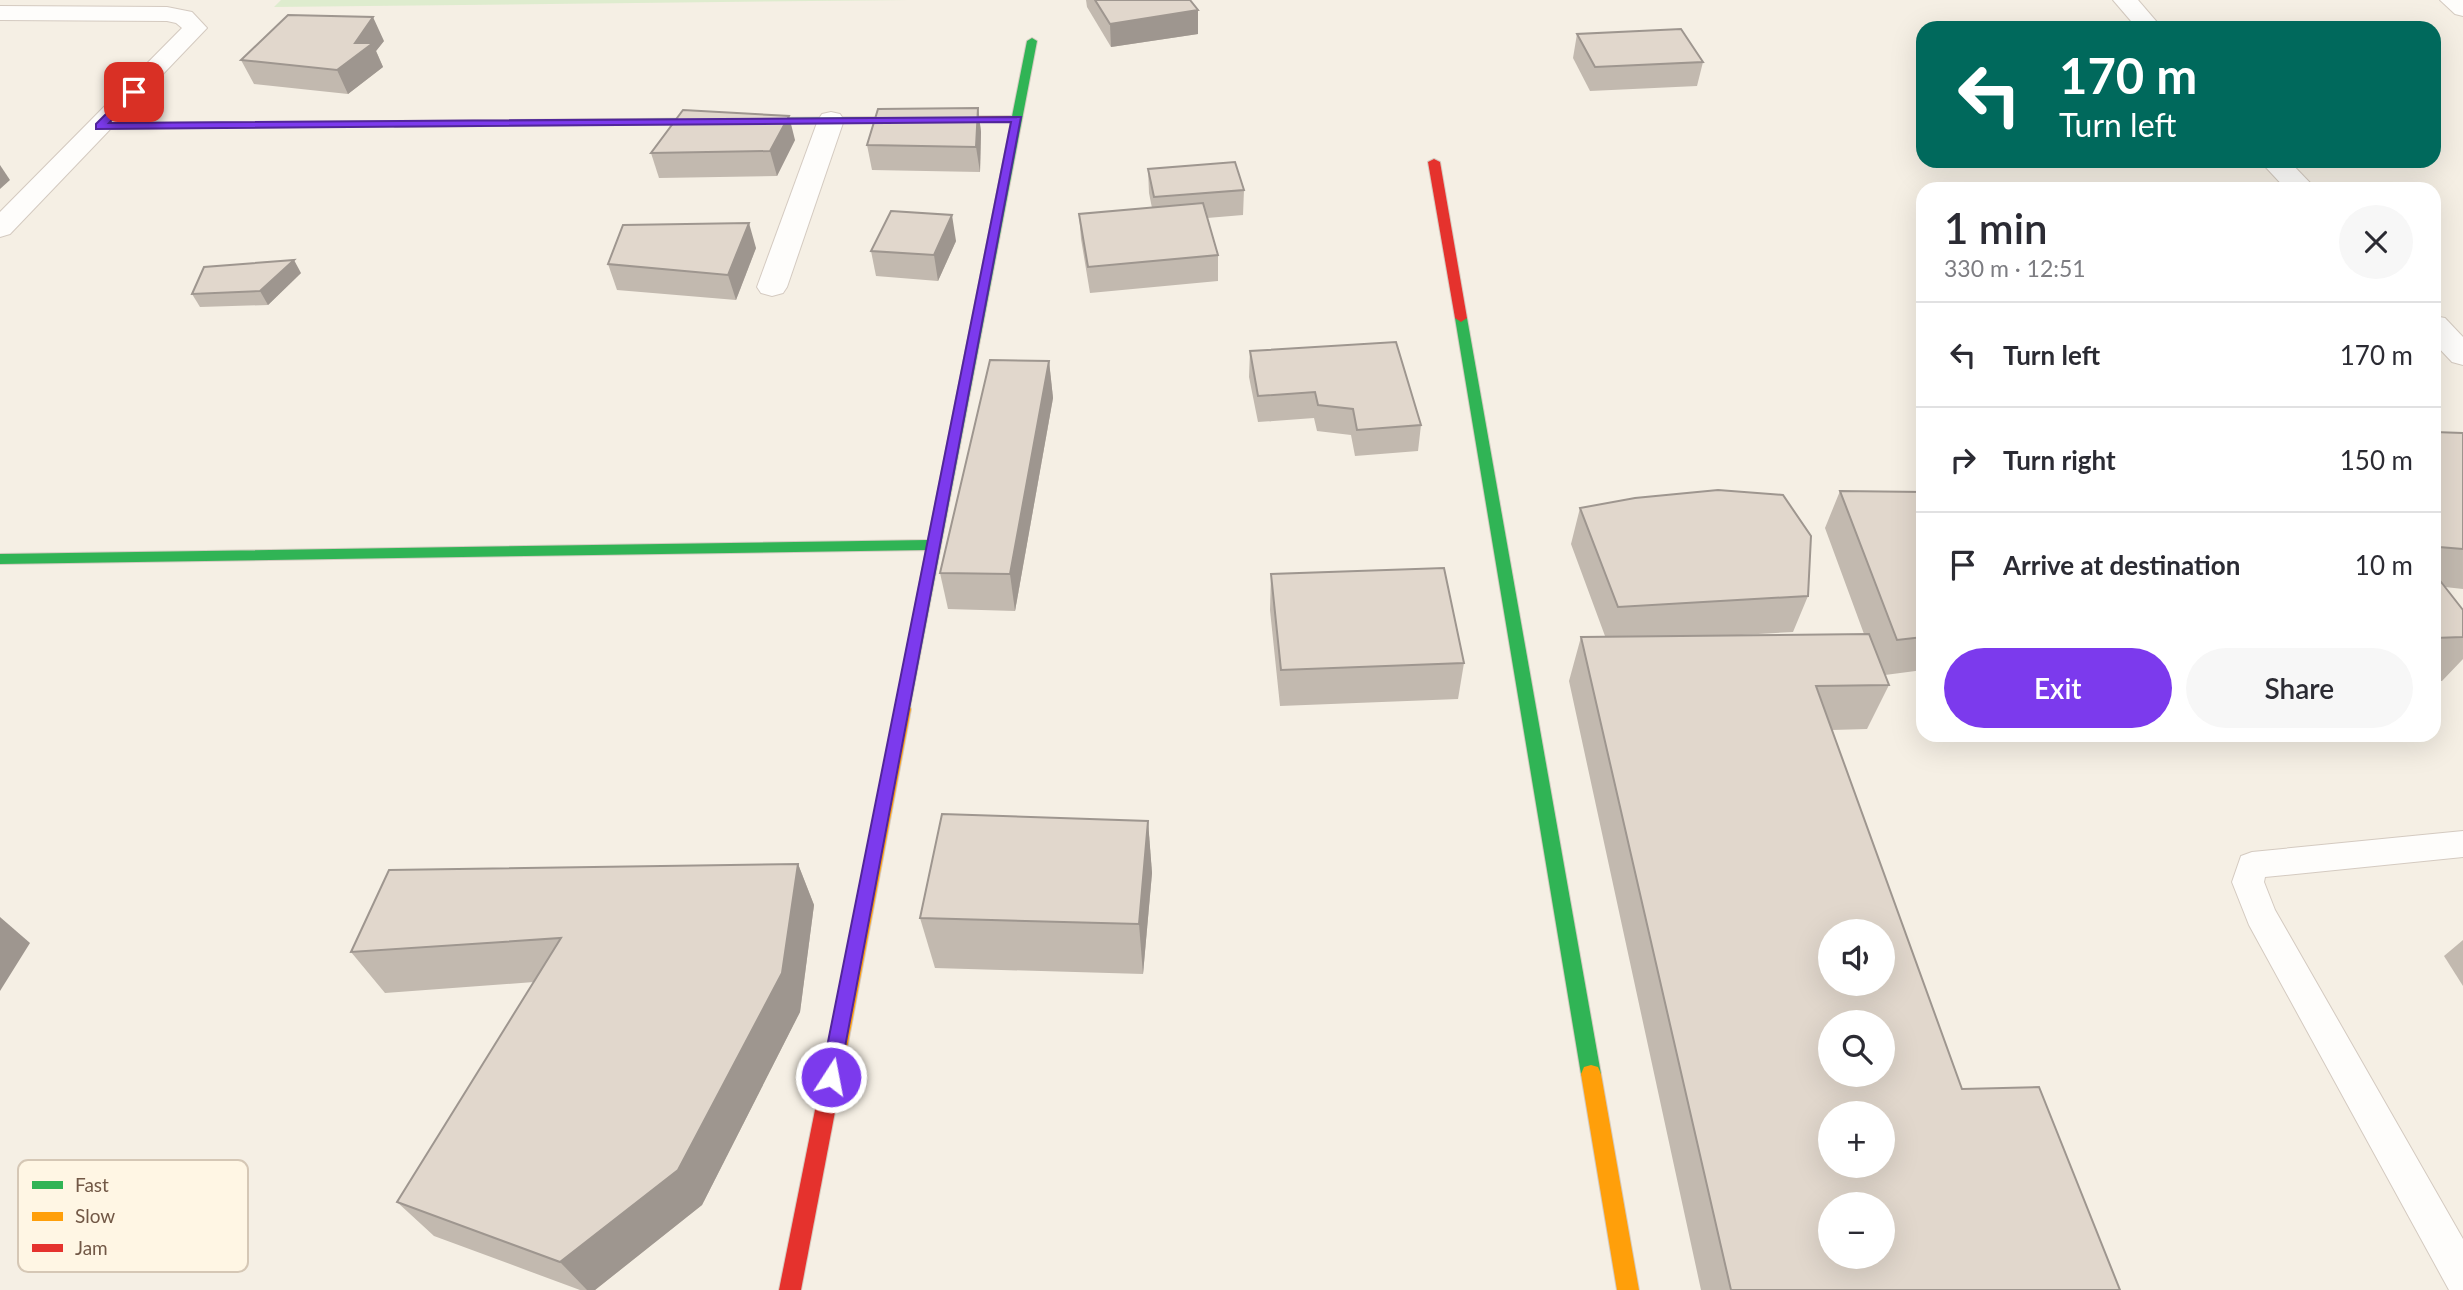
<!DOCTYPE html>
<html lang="en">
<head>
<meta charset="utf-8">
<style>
	body { margin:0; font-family:Lato,sans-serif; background:#f7f7f7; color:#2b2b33; height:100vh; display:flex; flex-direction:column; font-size:26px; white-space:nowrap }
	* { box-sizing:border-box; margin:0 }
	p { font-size:23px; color:#7c7c81 }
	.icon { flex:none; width:38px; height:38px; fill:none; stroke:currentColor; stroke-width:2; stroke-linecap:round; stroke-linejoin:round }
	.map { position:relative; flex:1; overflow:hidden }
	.panel { position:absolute; left:1916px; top:182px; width:525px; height:560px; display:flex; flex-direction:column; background:#fff; border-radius:21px; box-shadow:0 7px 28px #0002 }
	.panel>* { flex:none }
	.guide { position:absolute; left:1916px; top:21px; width:525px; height:147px; border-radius:21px; box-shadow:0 7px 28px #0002; background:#00695c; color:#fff; overflow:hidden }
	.fabs { position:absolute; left:1818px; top:919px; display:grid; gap:14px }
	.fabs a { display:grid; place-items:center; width:77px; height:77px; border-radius:50%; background:#fff; box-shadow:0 7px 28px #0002; font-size:35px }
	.pin { position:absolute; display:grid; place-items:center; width:60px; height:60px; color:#fff; margin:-30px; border-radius:14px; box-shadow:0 4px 10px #0006 }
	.me { position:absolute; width:77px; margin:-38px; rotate:11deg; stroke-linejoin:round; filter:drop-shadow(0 0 5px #0008) }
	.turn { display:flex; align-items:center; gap:24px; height:147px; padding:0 28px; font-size:32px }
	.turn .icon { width:91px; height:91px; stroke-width:2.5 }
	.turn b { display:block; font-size:49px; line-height:60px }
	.round { display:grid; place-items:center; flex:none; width:74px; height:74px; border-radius:37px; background:#f7f7f7 }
	.summary { display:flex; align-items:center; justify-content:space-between; height:119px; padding:0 28px }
	h1 { font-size:42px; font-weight:600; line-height:52px }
	.cta { display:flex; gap:14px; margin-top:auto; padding:14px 28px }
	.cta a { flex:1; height:80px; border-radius:42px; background:#7c3aed; color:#fff; font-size:28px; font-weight:600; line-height:80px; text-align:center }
	.cta a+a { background:#f7f7f7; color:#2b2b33 }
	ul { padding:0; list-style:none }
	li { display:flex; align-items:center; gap:21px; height:105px; padding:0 28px; border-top:2px solid #e1e1e2 }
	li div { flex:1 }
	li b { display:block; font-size:26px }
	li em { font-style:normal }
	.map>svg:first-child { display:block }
</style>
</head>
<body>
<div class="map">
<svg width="2463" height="1290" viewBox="0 0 2463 1290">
	<rect width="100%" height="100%" fill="#f5efe4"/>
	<path fill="#deecce" d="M281,0H909L274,7Z"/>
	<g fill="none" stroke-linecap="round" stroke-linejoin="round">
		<defs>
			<path id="lane" d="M2463,831V857L2265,877L2264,882L2275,910L2463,1239V1290H2449L2249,925L2232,882L2241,856L2252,852Z"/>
			<g id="street">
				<path d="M2113,0H2138L2162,28H2137Z"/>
				<path d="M2440,0H2463V16L2455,14Z"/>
				<path d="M0,6L167,7L192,12L207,28L10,234L0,237V212L182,28L176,23L167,21L0,20Z"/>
				<path d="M831,112L840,114L844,120L787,287L783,293L772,296L761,293L757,287L818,120L822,114Z"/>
				<path d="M2260,161H2289L2316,189H2286Z"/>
				<path d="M2434,316L2445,318L2463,337V365L2452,362L2434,343Z"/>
			</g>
			<g id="fast">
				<path d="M1032,38L1037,41L909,713H897L895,709L926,550L0,564V554L928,540L1027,41Z"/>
				<path d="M887,117L891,118V122L395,127L390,124L395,121Z"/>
				<path d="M1461,314L1467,318L1601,1074L1598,1081L1591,1083L1584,1081L1581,1074L1455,318Z"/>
			</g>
			<g id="slow">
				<path d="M1017,116L1021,117V121L887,123L882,120L887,117Z"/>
				<path d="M395,121L399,122V126L100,129L95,126L100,123Z"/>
				<path d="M903,703L909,705L911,709L843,1070L840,1077L833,1079L826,1077L823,1070L895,709L897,705Z"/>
				<path d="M1591,1065L1598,1067L1601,1074L1639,1290H1617L1581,1074L1584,1067Z"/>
			</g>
			<g id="jam">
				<path d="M1434,159L1440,162L1467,318L1461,322L1455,318L1428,162Z"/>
				<path d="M833,1061L840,1063L843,1070L801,1290H779L823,1070L826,1063Z"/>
			</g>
		</defs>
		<use href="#lane" stroke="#d4cac0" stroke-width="2"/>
		<use href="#street" stroke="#d4cac0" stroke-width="2"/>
		<use href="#fast" stroke="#d5cbc1" stroke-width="2"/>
		<use href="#slow" stroke="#d5cbc1" stroke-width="2"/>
		<use href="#jam" stroke="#d5cbc1" stroke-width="2"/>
		<use href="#lane" fill="#fefdfb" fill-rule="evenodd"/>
		<use href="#street" fill="#fefdfb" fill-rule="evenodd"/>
		<use href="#fast" fill="#30b455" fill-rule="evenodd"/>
		<use href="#slow" fill="#ff9f0a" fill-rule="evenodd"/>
		<use href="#jam" fill="#e5322d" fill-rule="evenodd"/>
	</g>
	<g fill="#c2b9af">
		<path d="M1086,0H1190L1198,10V34L1111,47L1087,7Z"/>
		<path d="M1577,34L1703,62L1697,86L1590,91L1573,58Z"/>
		<path d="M384,41L376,51L383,67L348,94L254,84L241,60Z"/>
		<path d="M978,108L981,132L980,172L872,170L867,145Z"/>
		<path d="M795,140L777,176L659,178L651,153Z"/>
		<path d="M1148,169L1244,190L1243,215L1207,218L1218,255V281L1090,293L1081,239L1079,214L1152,208L1149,193Z"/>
		<path d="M956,241L938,281L876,276L871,251Z"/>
		<path d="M756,248L736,300L617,290L608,264Z"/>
		<path d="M301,273L268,305L200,307L192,294Z"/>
		<path d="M1250,351L1421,425L1418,451L1355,456L1351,435L1317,431L1314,418L1258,422L1249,377Z"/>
		<path d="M1049,361L1053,398L1015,611L948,609L940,573Z"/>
		<path d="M2434,432L2463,433V589L2445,587L2463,610V659L2442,681H2434Z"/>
		<path d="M1840,491L1923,492V670L1885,675L1889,685L1867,729L1832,730L1962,1089L2120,1290H1701L1569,681L1581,637L1605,636L1571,544L1580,508L1808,596L1793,632L1741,635L1864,634L1825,528Z"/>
		<path d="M1271,574L1464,663L1458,699L1280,706L1270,610Z"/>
		<path d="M1148,821L1152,873L1143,974L935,968L920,918Z"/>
		<path d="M798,864L814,905L800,1012L702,1205L595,1290H580L434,1236L397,1202L534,982L385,993L351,952Z"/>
		<path d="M2463,940V986L2444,956Z"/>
	</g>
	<g fill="#9e968f">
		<path d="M1198,10V34L1111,47L1110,24Z"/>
		<path d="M373,17L384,41L376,51L383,67L348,94L337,70Z"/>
		<path d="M978,108L981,132L980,172L976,147Z"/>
		<path d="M789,116L795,140L777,176L770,151Z"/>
		<path d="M0,165L10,180L0,189Z"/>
		<path d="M952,215L956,241L938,281L934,255Z"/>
		<path d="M749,223L756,248L736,300L728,275Z"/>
		<path d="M294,260L301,273L268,305L260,291Z"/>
		<path d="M1049,361L1053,398L1015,611L1010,574Z"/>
		<path d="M1148,821L1152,873L1143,974L1139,924Z"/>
		<path d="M798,864L814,905L800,1012L702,1205L595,1290H587L560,1262Z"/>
		<path d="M0,917L30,943L0,991Z"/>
	</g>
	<g fill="#e1d7cc" stroke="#9e968f" stroke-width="2" fill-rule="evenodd">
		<path d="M1095,0H1190L1198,10L1110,24Z"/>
		<path d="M288,15L373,17L355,43H373L337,70L241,60Z"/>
		<path d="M1681,29L1703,62L1595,67L1577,34Z"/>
		<path d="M978,108L976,147L867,145L878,109Z"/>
		<path d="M683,110L789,116L770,151L651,153Z"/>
		<path d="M1235,162L1244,190L1154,197L1148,169Z"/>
		<path d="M1203,203L1218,255L1088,267L1079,214Z"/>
		<path d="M891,211L952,215L934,255L871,251Z"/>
		<path d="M749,223L728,275L608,264L623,225Z"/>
		<path d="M294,260L260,291L192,294L204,267Z"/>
		<path d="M1396,342L1421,425L1357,430L1353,409L1318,405L1315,392L1258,396L1250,351Z"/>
		<path d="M990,360L1049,361L1010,574L940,573Z"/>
		<path d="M2434,432L2463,433V549L2439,547L2434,540Z"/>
		<path d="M1718,490L1783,495L1811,536L1808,596L1618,607L1580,508L1635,498Z"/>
		<path d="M1840,491L1923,492V637L1897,640Z"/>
		<path d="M1444,568L1464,663L1281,670L1271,574Z"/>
		<path d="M2434,573L2463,610V637L2434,638Z"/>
		<path d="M1869,634L1889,685L1816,686L1962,1089L2039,1087L2120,1290H1731L1581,637ZM1830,931H1883V984H1830ZM1830,1022H1883V1074H1830ZM1830,1113H1883V1166H1830ZM1830,1204H1883V1256H1830Z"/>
		<path d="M942,814L1148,821L1139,924L920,918Z"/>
		<path d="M798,864L782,973L678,1170L560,1262L397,1202L561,938L351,952L389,870Z"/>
	</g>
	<path fill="#7c3aed" stroke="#51269a" stroke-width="2" d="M130,90L139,92L109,123L1021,117L838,1084L831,1087L824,1084L821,1077L1011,122L96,129V124Z"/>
	<rect x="18" y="1160" width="230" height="112" rx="10" fill="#fff6e4" stroke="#d5c7b5" stroke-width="2"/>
	<rect x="32" y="1181" width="31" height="8" fill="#30b455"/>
	<rect x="32" y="1212" width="31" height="9" fill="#ff9f0a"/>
	<rect x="32" y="1244" width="31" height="8" fill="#e5322d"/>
	<g font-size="19" fill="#725846">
		<text x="75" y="1192">Fast</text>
		<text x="75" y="1223">Slow</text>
		<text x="75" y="1255">Jam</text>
	</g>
</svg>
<div class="fabs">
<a><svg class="icon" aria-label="sound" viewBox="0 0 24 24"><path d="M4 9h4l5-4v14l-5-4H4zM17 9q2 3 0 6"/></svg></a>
<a><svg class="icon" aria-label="search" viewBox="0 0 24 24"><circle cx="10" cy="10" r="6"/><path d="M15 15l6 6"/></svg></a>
<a>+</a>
<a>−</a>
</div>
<div class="pin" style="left:134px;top:92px;background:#d93025"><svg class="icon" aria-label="arrive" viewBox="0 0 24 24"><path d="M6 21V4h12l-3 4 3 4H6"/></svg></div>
<svg class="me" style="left:831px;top:1077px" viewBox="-20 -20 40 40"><circle r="17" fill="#7c3aed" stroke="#fff" stroke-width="3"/><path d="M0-11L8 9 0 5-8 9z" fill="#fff"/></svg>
<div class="guide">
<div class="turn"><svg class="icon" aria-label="left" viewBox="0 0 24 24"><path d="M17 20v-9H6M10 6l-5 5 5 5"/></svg><div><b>170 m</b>Turn left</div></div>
</div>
<section class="panel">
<div class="summary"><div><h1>1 min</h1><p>330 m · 12:51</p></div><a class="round"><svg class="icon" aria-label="close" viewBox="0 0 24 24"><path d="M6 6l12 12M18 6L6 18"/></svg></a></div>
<ul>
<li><svg class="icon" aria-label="left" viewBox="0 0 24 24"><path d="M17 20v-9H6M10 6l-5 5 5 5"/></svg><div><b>Turn left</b></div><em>170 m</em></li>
<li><svg class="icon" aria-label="right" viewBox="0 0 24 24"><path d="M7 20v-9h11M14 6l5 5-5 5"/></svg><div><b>Turn right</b></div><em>150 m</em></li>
<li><svg class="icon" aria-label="arrive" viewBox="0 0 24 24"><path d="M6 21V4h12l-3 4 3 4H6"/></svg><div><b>Arrive at destination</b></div><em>10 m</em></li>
</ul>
<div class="cta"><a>Exit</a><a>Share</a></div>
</section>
</div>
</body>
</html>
